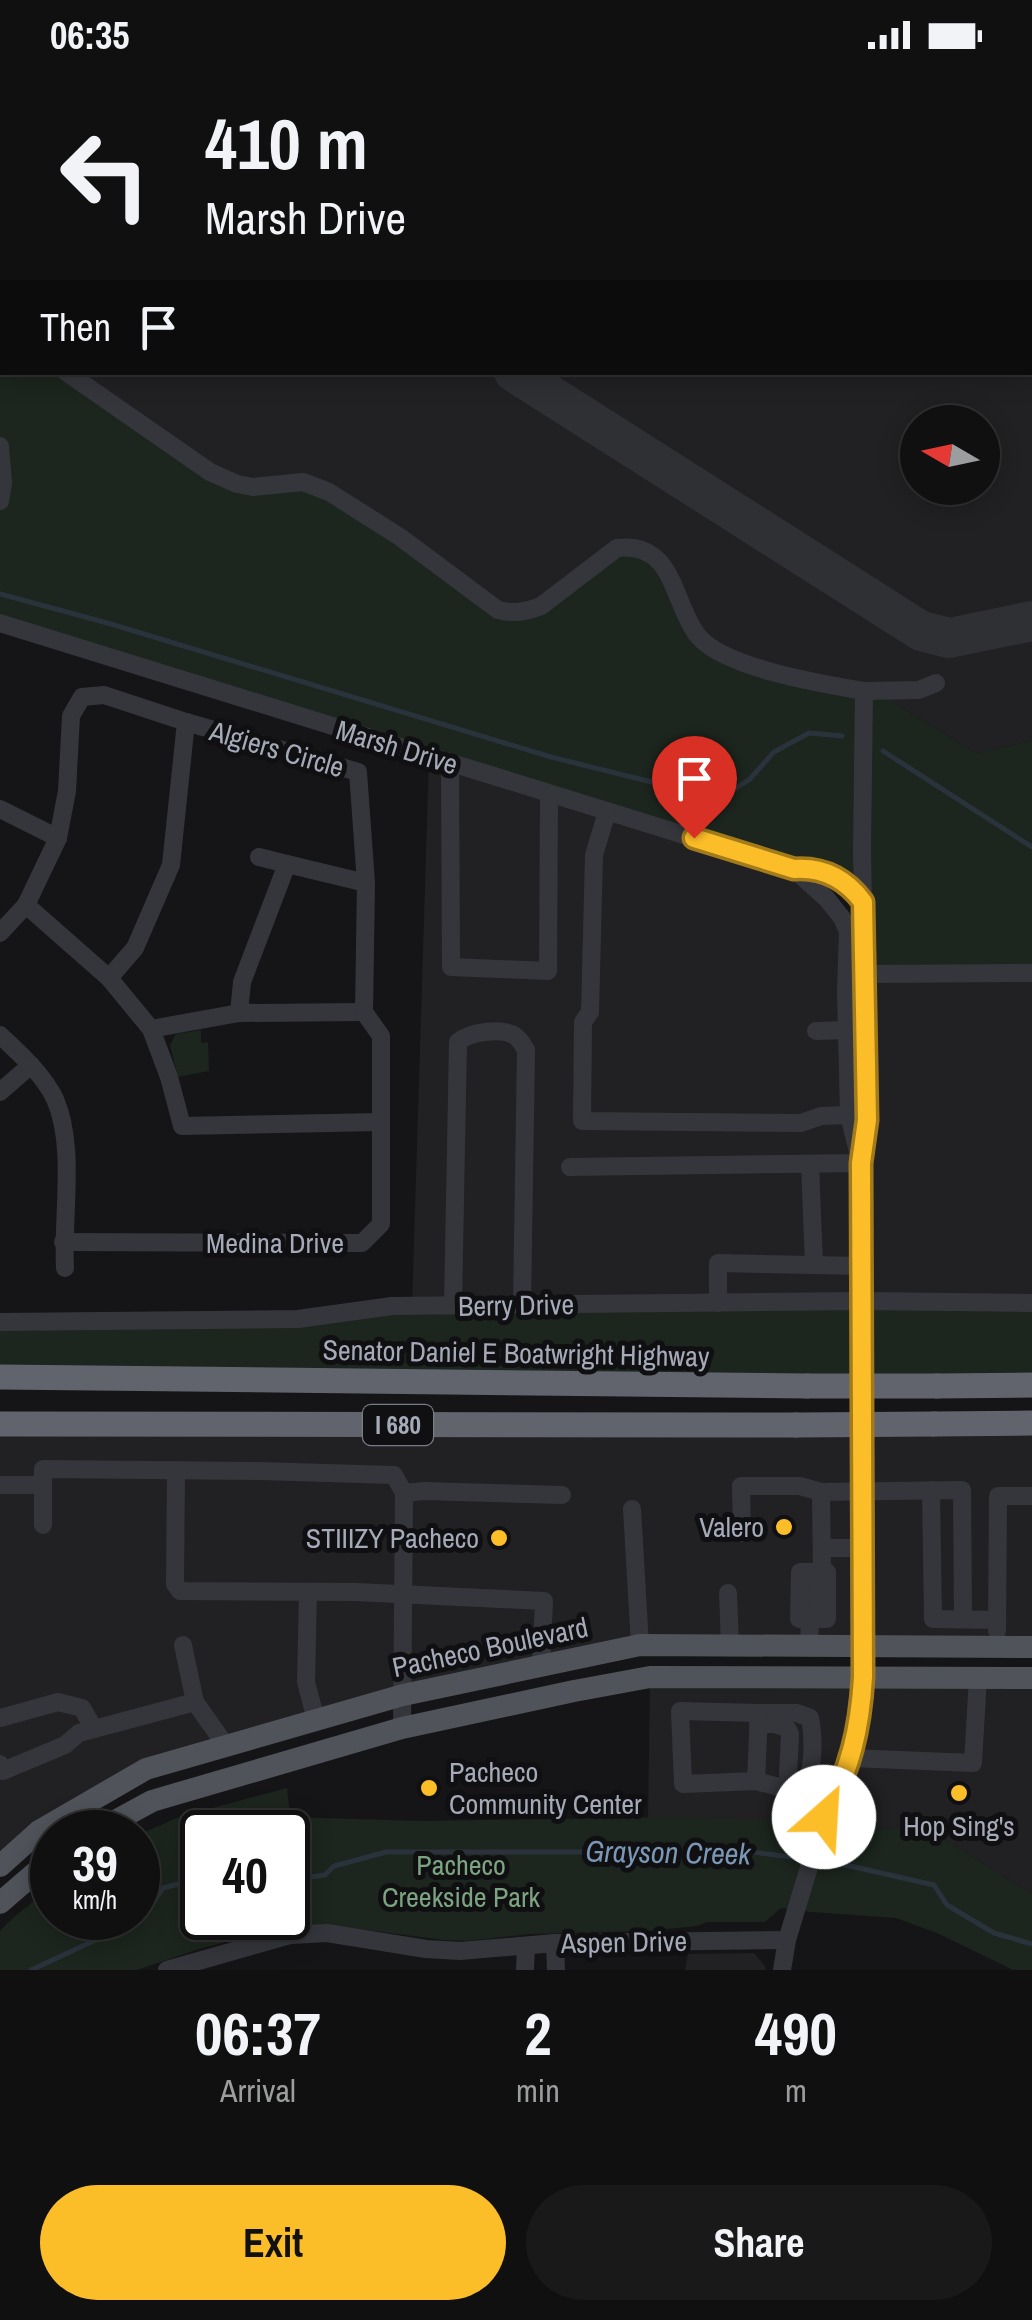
<!DOCTYPE html>
<html lang="en">
<head>
<meta charset="utf-8">
<style>
	body { margin:0; font-family:"Archivo Narrow",sans-serif; background:#19191a; color:#f1f3f6; height:100vh; display:flex; flex-direction:column; font-size:38px; white-space:nowrap }
	* { box-sizing:border-box; margin:0 }
	p { font-size:32px; color:#9c9d9f }
	.icon { flex:none; width:55px; height:55px; fill:none; stroke:currentColor; stroke-width:2; stroke-linecap:round; stroke-linejoin:round }
	.map { position:relative; height:1900px; overflow:hidden }
	.details { display:flex; flex-direction:column; background:#101011; flex:1 }
	.details>* { flex:none }
	.top-card { position:absolute; left:0px; top:0px; width:1032px; height:305px; box-shadow:0 5px 25px #0003,0 0 0 2px #303031; background:#101011; color:#f1f3f6; overflow:hidden }
	.needle { width:65px; rotate:279deg }
	.buttons { position:absolute; left:900px; top:335px; display:grid; gap:20px }
	.buttons a { display:grid; place-items:center; width:100px; height:100px; border-radius:50%; background:#101011; box-shadow:0 5px 25px #0003,0 0 0 2px #303031; font-size:50px }
	.speed { position:absolute; left:30px; top:1740px; display:flex; gap:20px; font-size:50px; font-weight:700; text-align:center }
	.speed>* { display:grid; place-content:center; width:130px; height:130px; border-radius:50%; background:#101011; box-shadow:0 5px 25px #0003,0 0 0 2px #303031; line-height:1 }
	.speed small { font-size:25px; font-weight:400 }
	.speed .limit { border:5px solid #111; border-radius:15px; background:#fff; color:#111 }
	.pin { position:absolute; display:grid; place-items:center; width:85px; height:85px; color:#fff; margin:-102px -42px; border-radius:50% 50% 50% 0; rotate:-45deg; box-shadow:0 0 10px #0007 }
	.pin .icon { rotate:45deg }
	.me { position:absolute; width:110px; margin:-55px; rotate:26deg; stroke-linejoin:round; filter:drop-shadow(0 0 8px #0008) }
	.turn { display:flex; align-items:center; gap:35px; height:210px; padding:0 40px; font-size:45px }
	.turn .icon { width:130px; height:130px; stroke-width:2.5 }
	.turn b { display:block; font-size:70px; line-height:85px }
	.then { display:flex; align-items:center; height:95px; padding:0 40px; background:#0003; gap:20px; font-size:38px }
	.eta { display:flex; justify-content:space-evenly; align-items:center; height:170px; text-align:center }
	.eta b { font-size:60px; font-weight:700; line-height:70px }
	.action { display:flex; gap:20px; margin-top:auto; padding:20px 40px }
	.action a { flex:1; height:115px; border-radius:60px; background:#fbbd28; color:#111; font-size:40px; font-weight:700; line-height:115px; text-align:center }
	.action a+a { background:#19191a; color:#f1f3f6 }
	.status { display:flex; justify-content:space-between; align-items:center; height:70px; padding:0 50px; background:#101011; direction:ltr }
	.status svg { height:28px; fill:currentColor }
	.map>svg:first-child { display:block }
</style>
</head>
<body>
<div class="status"><b>06:35</b><svg viewBox="0 0 49 12"><path d="M0 12V9h3v3zM5 12V6h3v6zM10 12V3h3v9zM15 12V0h3v12zM26 1h20v11H26zM47 4h2v5h-2z"/></svg></div>
<div class="map">
<svg width="1032" height="1900" viewBox="0 0 1032 1900">
	<rect width="100%" height="100%" fill="#151517"/>
	<g fill="#212124" fill-rule="evenodd">
		<path d="M0,0H1032V671L976,683L896,634L513,543L237,414L66,303L1030,302V2H2V260L0,258ZM918,352H982V418H918Z"/>
		<path d="M429,688L794,799L842,848L860,1090L865,904H1032V1233L412,1236Z"/>
		<path d="M1032,1353V1577L640,1575L146,1699L0,1796V1354Z"/>
		<path d="M650,1607L1032,1608V1824L933,1762L805,1751L648,1748Z"/>
		<path d="M754,1883L765,1896V1900H685L688,1884Z"/>
	</g>
	<g fill="#1c251e" fill-rule="evenodd">
		<path d="M0,258L2,260V302L66,303L237,414L303,412L513,543L593,495L641,479L711,578L864,621L896,634L976,683L1032,671V904H865L857,828L850,814L0,553Z"/>
		<path d="M201,960V973L208,972L209,1001L178,1007L170,975L176,964Z"/>
		<path d="M1032,1233V1315L0,1307V1252L298,1249L392,1236Z"/>
		<path d="M287,1718L290,1747L420,1751L681,1747L805,1751L933,1762L1032,1824V1900H1013L939,1864L896,1848L811,1842L781,1838L765,1852H707L697,1856L647,1861L530,1864L466,1871L443,1870L344,1857L301,1855L271,1860L199,1879L137,1900H0V1861C15,1844 35,1831 52,1817V1848H138V1765L179,1747ZM202,1762H288V1848H202Z"/>
	</g>
	<g fill="none" stroke-linecap="round" stroke-linejoin="round">
		<g stroke="#2a333b" stroke-width="5">
			<path d="M0,524L111,554L551,687L720,729L750,709L774,682L809,663L842,666"/>
			<path d="M883,681L1032,777"/>
			<path d="M817,1791L841,1794L934,1815L947,1835L994,1863L1032,1874"/>
			<path d="M288,1810L325,1805L334,1796L386,1782H753L807,1789"/>
			<path d="M31,1900L143,1848L163,1818L202,1808"/>
		</g>
		<g stroke="#2e3034" stroke-width="40">
			<path d="M39,0L43,2"/>
			<path d="M395,0V2"/>
			<path d="M857,2L858,0"/>
			<path d="M514,302L921,561L949,568L1032,551"/>
		</g>
		<g stroke="#2e3034" stroke-width="100">
			<path d="M671,0L675,2"/>
			<path d="M1030,229L1032,230"/>
		</g>
		<g stroke="#35363c" stroke-width="18">
			<path d="M0,185L2,181"/>
			<path d="M0,258L2,260"/>
			<path d="M66,302L210,402L237,414L253,417L303,412L329,422L400,467L498,540C515,544 525,542 541,536L617,478C675,471 672,533 698,566C724,598 823,614 864,621L862,780L867,1050L861,1093L863,1607L860,1646L851,1688L842,1716L823,1751L787,1870L782,1900"/>
			<path d="M0,376L3,413L0,431"/>
			<path d="M0,553L794,799C822,797 846,808 863,831"/>
			<path d="M864,621L919,620L936,613"/>
			<path d="M450,693L451,897L548,901L549,724"/>
			<path d="M0,739L58,768"/>
			<path d="M607,742L594,785L590,942L583,952L582,1051L801,1053L821,1046L849,1045"/>
			<path d="M259,787L287,794"/>
			<path d="M794,799L827,829L842,848L848,861L846,920L849,1045L859,1086"/>
			<path d="M26,835L109,908L151,959L169,1007L182,1056L380,1052"/>
			<path d="M0,863L26,835L58,768L67,721L71,646L82,627L104,625L186,652L358,702L366,813L364,942"/>
			<path d="M865,904L1032,903"/>
			<path d="M109,908L135,878L171,795L186,652"/>
			<path d="M239,943L242,912L287,794L366,813"/>
			<path d="M151,959L239,943L364,942"/>
			<path d="M816,961L846,960"/>
			<path d="M0,965C20,984 43,1004 55,1029C76,1077 62,1145 65,1198"/>
			<path d="M0,1022L31,995"/>
			<path d="M810,1094L814,1195"/>
			<path d="M570,1097L861,1093"/>
			<path d="M63,1172L362,1173L381,1154V966L364,942"/>
			<path d="M718,1233V1193L861,1196"/>
			<path d="M453,1235L458,972C469,962 502,957 515,966C520,969 523,975 526,980L522,1235"/>
			<path d="M0,1252L298,1249L392,1236L861,1231L1032,1233"/>
			<path d="M176,1400L175,1514L180,1521L356,1522L544,1531L541,1596"/>
			<path d="M0,1415H43"/>
			<path d="M931,1420L933,1549L997,1550"/>
			<path d="M821,1422L962,1420L963,1549"/>
			<path d="M632,1439L640,1575"/>
			<path d="M43,1455V1399L260,1401L394,1405L404,1423L424,1421L562,1425"/>
			<path d="M742,1463L741,1416H800L821,1422L822,1502H813V1549H810L809,1576"/>
			<path d="M822,1478H862"/>
			<path d="M308,1522L306,1612L316,1650"/>
			<path d="M728,1523L730,1576"/>
			<path d="M810,1549H799L800,1502H813"/>
			<path d="M813,1549H827V1502H822"/>
			<path d="M997,1561L998,1426H1032"/>
			<path d="M183,1575L195,1632L226,1676"/>
			<path d="M0,1648L58,1632L82,1638L94,1659"/>
			<path d="M758,1654H774L787,1658L790,1664L788,1705L791,1710H808C813,1692 814,1667 810,1648L797,1643H759"/>
			<path d="M402,1658L404,1423"/>
			<path d="M851,1688L973,1693L978,1607"/>
			<path d="M0,1694L3,1701L65,1675L79,1663L195,1632"/>
			<path d="M756,1711L759,1643L680,1641L683,1714L756,1711L833,1731"/>
			<path d="M555,1873L556,1900"/>
			<path d="M167,1900L290,1865L327,1863L426,1879L460,1881L555,1873L787,1870"/>
			<path d="M525,1900L526,1876"/>
		</g>
		<g stroke="#51535b" stroke-width="22">
			<path d="M95,1762L152,1731L402,1658L574,1621L650,1607L1032,1608"/>
			<path d="M0,1796L39,1761L146,1699L403,1625L640,1575L1032,1577"/>
			<path d="M0,1833L52,1788"/>
		</g>
		<g stroke="#61646d" stroke-width="25">
			<path d="M0,1307L807,1316"/>
			<path d="M937,1316L1032,1315"/>
			<path d="M0,1354L796,1355"/>
			<path d="M934,1354L1032,1353"/>
		</g>
		<g stroke="#61646d" stroke-width="25">
			<path d="M807,1316H937"/>
			<path d="M796,1355L934,1354"/>
		</g>
	</g>
	<g fill="none" stroke-linecap="round" stroke-linejoin="round">
		<defs>
			<path id="route" d="M694,768L794,799C823,797 846,809 863,832L867,1050L861,1093L863,1607C860,1660 850,1701 824,1747"/>
		</defs>
		<use href="#route" stroke="#a37b1a" stroke-width="25"/>
		<use href="#route" stroke="#fbbd28" stroke-width="18"/>
	</g>
	<g fill="#fbbd28" stroke="#101012" stroke-width="4">
		<circle cx="784" cy="1457" r="10"/>
		<circle cx="499" cy="1468" r="10"/>
		<circle cx="429" cy="1718" r="10"/>
		<circle cx="959" cy="1723" r="10"/>
	</g>
	<g text-anchor="middle" stroke-width="10" stroke-linejoin="round" paint-order="stroke">
		<rect fill="#101012" stroke="#797c86" stroke-width="2.5" x="363" y="1335" width="70" height="40" rx="8"/>
		<g font-size="25" font-weight="bold" fill="#a6aab8">
			<text x="398" y="1364">I 680</text>
		</g>
		<g font-size="28" fill="#a6aab8" stroke="#101012">
			<text transform="translate(397 677) rotate(17)" y="10">Marsh Drive</text>
			<text transform="translate(277 679) rotate(16)" y="10">Algiers Circle</text>
			<text x="275" y="1183">Medina Drive</text>
			<text transform="translate(516 1235) rotate(-1)" y="10">Berry Drive</text>
			<text transform="translate(516 1283) rotate(1)" y="10">Senator Daniel E Boatwright Highway</text>
			<text transform="translate(490 1577) rotate(-12)" y="10">Pacheco Boulevard</text>
			<text transform="translate(624 1872) rotate(-1)" y="10">Aspen Drive</text>
		</g>
		<g font-size="28" fill="#a6aab8" stroke="#101012" text-anchor="end">
			<text x="764" y="1467">Valero</text>
			<text x="479" y="1478">STIIIZY Pacheco</text>
			<text x="449" y="1712" text-anchor="start">Pacheco<tspan x="449" dy="32">Community Center</tspan></text>
			<text x="959" y="1766" text-anchor="middle">Hop Sing's</text>
		</g>
		<g font-size="28" fill="#7ca480" stroke="#101012">
			<text x="461" y="1805">Pacheco<tspan x="461" dy="32">Creekside Park</tspan></text>
		</g>
		<g font-size="30" font-style="italic" fill="#7b97b5" stroke="#101012">
			<text transform="translate(668 1783) rotate(1)" y="10">Grayson Creek</text>
		</g>
	</g>
</svg>
<div class="buttons">
<a><svg class="needle" viewBox="-14 -14 28 28"><path d="M0-13l5 13h-10z" fill="#e53935"/><path d="M0 13l5-13h-10z" fill="#9c9d9f"/></svg></a>
</div>
<div class="speed"><div>39<small>km/h</small></div><div class="limit">40</div></div>
<div class="pin" style="left:694px;top:768px;background:#d93025"><svg class="icon" aria-label="arrive" viewBox="0 0 24 24"><path d="M6 21V4h12l-3 4 3 4H6"/></svg></div>
<svg class="me" style="left:824px;top:1747px" viewBox="-20 -20 40 40"><circle r="19" fill="#fff"/><path d="M0-13L10 11 0 6-10 11z" fill="#fbbd28"/></svg>
<div class="top-card">
<div class="turn"><svg class="icon" aria-label="left" viewBox="0 0 24 24"><path d="M17 20v-9H6M10 6l-5 5 5 5"/></svg><div><b>410 m</b>Marsh Drive</div></div>
<div class="then">Then<svg class="icon" aria-label="arrive" viewBox="0 0 24 24"><path d="M6 21V4h12l-3 4 3 4H6"/></svg></div>
</div>
</div>
<section class="details">
<div class="eta">
<div><b>06:37</b><p>Arrival</p></div>
<div><b>2</b><p>min</p></div>
<div><b>490</b><p>m</p></div>
</div>
<div class="action"><a>Exit</a><a>Share</a></div>
</section>
</body>
</html>
